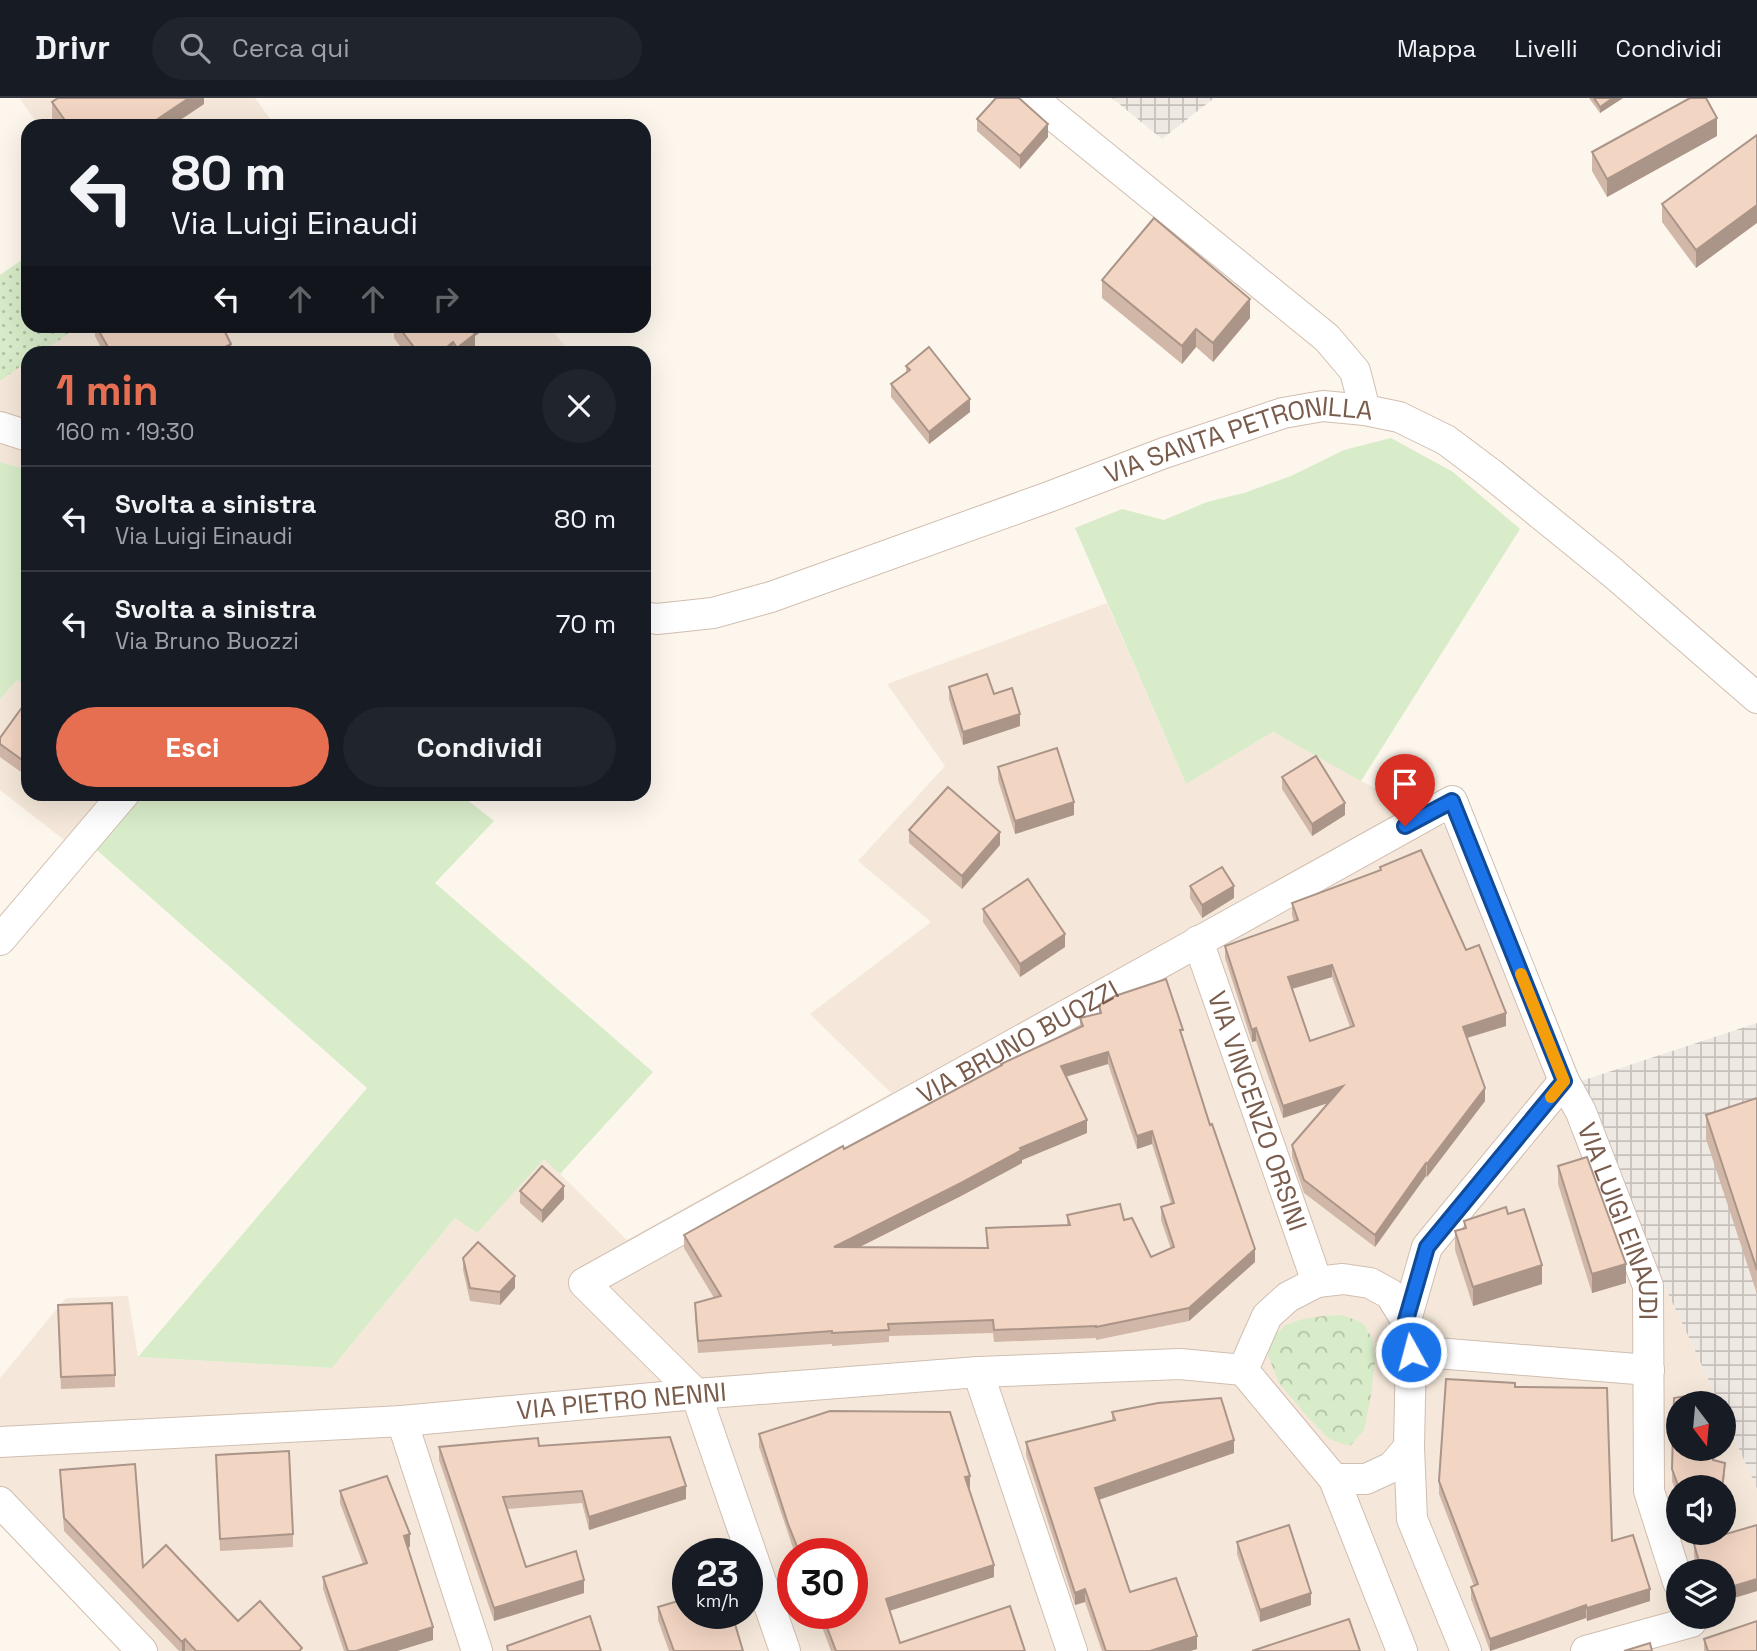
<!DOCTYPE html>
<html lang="it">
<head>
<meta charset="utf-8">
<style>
	body { margin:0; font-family:"Space Grotesk",sans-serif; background:#20242c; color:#f1f3f6; height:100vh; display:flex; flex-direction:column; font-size:26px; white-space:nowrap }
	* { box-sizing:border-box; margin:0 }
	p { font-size:23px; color:#9ea1a6 }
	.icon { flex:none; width:38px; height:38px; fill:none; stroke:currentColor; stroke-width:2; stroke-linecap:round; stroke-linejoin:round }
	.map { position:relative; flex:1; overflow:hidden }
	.drawer { position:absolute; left:21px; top:248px; width:630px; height:455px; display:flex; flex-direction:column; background:#171b24; border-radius:21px; box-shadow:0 7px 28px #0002 }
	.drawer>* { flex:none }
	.guide { position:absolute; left:21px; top:21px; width:630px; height:214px; border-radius:21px; box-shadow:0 7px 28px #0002; background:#171b24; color:#f1f3f6; overflow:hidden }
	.needle { width:46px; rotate:164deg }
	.fabs { position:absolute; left:1666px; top:1293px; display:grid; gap:14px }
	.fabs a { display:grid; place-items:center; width:70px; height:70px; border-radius:50%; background:#171b24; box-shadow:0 7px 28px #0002; font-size:35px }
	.speed { position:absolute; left:672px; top:1440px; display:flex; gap:14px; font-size:35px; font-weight:700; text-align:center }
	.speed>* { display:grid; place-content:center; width:91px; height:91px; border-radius:50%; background:#171b24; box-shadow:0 7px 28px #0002; line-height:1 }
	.speed small { font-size:18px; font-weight:400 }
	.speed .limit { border:10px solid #d22; background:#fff; color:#111 }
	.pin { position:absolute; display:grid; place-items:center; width:60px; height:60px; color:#fff; margin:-72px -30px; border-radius:50% 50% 50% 0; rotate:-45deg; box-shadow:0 0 7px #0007 }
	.pin .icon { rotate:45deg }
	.me { position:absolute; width:77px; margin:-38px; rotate:353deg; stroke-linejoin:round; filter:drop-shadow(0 0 5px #0008) }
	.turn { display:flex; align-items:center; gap:24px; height:147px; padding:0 35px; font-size:32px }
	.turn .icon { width:91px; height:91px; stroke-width:2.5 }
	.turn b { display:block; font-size:49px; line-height:60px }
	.lanes { display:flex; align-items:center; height:66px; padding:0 35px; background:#0003; justify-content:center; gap:35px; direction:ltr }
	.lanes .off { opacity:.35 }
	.round { display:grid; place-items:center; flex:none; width:74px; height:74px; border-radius:37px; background:#20242c }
	.headline { display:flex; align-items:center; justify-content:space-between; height:119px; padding:0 35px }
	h1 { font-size:42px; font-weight:700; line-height:52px; color:#e76f51 }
	.primary-button { display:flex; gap:14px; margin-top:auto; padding:14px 35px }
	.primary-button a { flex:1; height:80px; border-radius:42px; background:#e76f51; color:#fff; font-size:28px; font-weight:700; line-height:80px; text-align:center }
	.primary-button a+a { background:#20242c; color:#f1f3f6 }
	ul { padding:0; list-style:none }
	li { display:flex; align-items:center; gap:21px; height:105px; padding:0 35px; border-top:2px solid #363941 }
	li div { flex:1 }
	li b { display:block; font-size:26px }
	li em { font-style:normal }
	header { display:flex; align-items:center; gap:42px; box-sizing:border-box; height:98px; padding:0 35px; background:#171b24; border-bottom:2px solid #363941 }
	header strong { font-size:33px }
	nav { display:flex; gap:38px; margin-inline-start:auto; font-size:24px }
	.search { width:490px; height:63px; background:#20242c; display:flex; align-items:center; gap:18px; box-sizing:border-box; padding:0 24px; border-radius:38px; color:#9ea1a6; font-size:26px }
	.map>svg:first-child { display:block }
</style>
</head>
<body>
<header>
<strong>Drivr</strong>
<div class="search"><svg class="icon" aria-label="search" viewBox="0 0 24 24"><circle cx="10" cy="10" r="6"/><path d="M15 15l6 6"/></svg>Cerca qui</div>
<nav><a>Mappa</a><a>Livelli</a><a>Condividi</a></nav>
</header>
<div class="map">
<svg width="1757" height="1553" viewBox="0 0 1757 1553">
	<defs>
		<pattern id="industrial-grid" width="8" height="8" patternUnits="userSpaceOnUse" patternTransform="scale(1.75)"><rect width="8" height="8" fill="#efe9e4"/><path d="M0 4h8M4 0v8" fill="none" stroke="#c7c0bb"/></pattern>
		<pattern id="forest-crowns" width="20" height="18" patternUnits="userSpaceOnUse" patternTransform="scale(1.75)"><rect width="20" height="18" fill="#d8ecc9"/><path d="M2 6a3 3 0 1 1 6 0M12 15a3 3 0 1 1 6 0" fill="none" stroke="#b4c2a5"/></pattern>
		<pattern id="garden-dots" width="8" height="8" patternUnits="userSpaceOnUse" patternTransform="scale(1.75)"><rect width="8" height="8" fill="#d8ecc9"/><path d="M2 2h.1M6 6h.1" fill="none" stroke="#b4c2a5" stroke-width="1.8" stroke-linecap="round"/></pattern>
	</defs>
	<rect width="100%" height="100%" fill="#fdf6ec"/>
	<g fill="#f5e8da" fill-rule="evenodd">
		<path d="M22,0H255L271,22L273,28H39L20,1Z"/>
		<path d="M28,158V228H549L570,255L28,256V372L0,364V177Z"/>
		<path d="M1107,505L1186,686L1273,634L1447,730L1692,1246L1719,1305L1678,1306V1351H1724V1317L1757,1391V1553H123L0,1419V1280L66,1200L128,1198L138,1259L332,1270L456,1119L476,1135L544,1060L627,1142L891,995L810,916L931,824L858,763L945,668L887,586ZM1678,1390H1724V1435H1678ZM688,1456H747V1516H688ZM793,1456H852V1516H793ZM1678,1474H1724V1519H1678Z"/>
		<path d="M17,582L28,589V696L103,697L67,744L0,692V601Z"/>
	</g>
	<g fill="url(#industrial-grid)">
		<path d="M1112,0H1214L1162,41Z"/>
		<path d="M1757,925V1391L1724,1317V1306L1719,1305L1692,1246L1569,987Z"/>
	</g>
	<g fill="#d8ecc9">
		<path d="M1391,340L1453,374L1520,431L1361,683L1273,634L1186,686L1075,430L1122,411L1164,422L1207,404L1244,395L1291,378L1344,352Z"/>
		<path d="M0,364L28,372V589L17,582L0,601Z"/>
		<path d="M137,697H461L494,723L435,785L653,974L560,1076L544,1061L477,1135L455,1120L332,1270L138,1259L367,990L91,747Z"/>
	</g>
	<path fill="url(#forest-crowns)" d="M1342,1217L1363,1225L1372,1240L1375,1262L1371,1297L1364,1332L1350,1348L1329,1341L1305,1316L1279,1285L1268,1257L1272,1241L1285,1227L1303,1221L1323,1218Z"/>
	<path fill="url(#garden-dots)" d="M28,158V228H80L40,255L28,256V263L0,283V177Z"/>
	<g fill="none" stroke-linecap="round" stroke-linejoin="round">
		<defs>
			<g id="minor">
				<path d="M1032,0L1327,240L1355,273L1365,312"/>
				<path d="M0,329L28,338"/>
				<path id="s1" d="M644,519L657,521L713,515L771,499L1046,400L1164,355L1283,315L1323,308L1365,312L1399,319L1446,342L1490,375L1612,474L1757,600"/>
				<path d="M0,842L124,696"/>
				<path id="s2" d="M1198,843L1317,1184"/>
				<path d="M1343,1181L1370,1185L1390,1196L1406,1222L1411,1253L1409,1349L1392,1369L1366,1381H1334L1243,1272L1267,1218L1288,1199L1317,1184Z"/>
				<path d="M1406,1222L1427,1149L1564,983"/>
				<path d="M1411,1253L1649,1272"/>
				<path d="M978,1274L1072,1553"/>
				<path d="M402,1323L477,1553"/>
				<path id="s3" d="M0,1344L402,1323L696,1296L978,1274L1180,1266L1243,1272"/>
				<path d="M1409,1349L1412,1421L1466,1553"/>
				<path d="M1334,1381L1402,1553"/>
				<path d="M0,1404L142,1553"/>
				<path id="s4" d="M785,1553L696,1296L584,1185L1452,703L1564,983L1581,1014L1648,1188L1649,1393L1678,1484"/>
				<path d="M1586,1553L1691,1524L1689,1519"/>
			</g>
		</defs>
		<use href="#minor" stroke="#d1beb0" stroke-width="32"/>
		<use href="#minor" stroke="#fff" stroke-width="30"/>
	</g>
	<g fill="#d1b7a8" fill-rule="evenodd">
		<path d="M204,0V6L171,28H57L52,20V4Z"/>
		<path d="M1589,0H1623L1600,15Z"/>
		<path d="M977,21L1048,39L1020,71L977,33Z"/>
		<path d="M1757,37L1696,170L1662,124V106Z"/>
		<path d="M1717,38L1607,99L1592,73V54Z"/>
		<path d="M1102,182L1250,220L1213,264L1196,249L1182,266L1102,200Z"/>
		<path d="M95,228H222L231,256L102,252L95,238Z"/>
		<path d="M394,228H489L475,238V254L473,256H406L394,240Z"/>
		<path d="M906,268L970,314L929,346L891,299V286L906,274Z"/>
		<path d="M949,589L994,596L1020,628L963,647L949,601Z"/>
		<path d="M28,601V679L0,659V640Z"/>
		<path d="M998,669L1074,717L1015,736L998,682Z"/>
		<path d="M1282,679L1345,717L1312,738L1282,691Z"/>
		<path d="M909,732L1000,747L962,791L909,745Z"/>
		<path d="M1380,769L1466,852L1506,928L1467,940L1485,1003L1427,1079L1426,1078L1375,1149L1304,1095L1292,1059V1047L1328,1005L1283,1020L1256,943L1252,944L1225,860V848L1294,824L1292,817V805L1380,773ZM1332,879L1350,929L1310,943L1292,891Z"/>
		<path d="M1190,788L1234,800L1202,820L1190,800Z"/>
		<path d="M983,811L1065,849L1020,879L983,824Z"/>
		<path d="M1099,907L1183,942L1255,1164L1189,1223L1096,1242V1240L994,1244L993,1235L889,1238V1244L832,1248V1246L698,1255L695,1218V1205L714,1200L684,1150V1137L844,1051L1080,930V920L1099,916ZM1108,966L1137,1051L1152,1046L1171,1106L1161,1109V1122L1171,1151L1151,1159L1124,1122L1067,1117V1127L986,1130L987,1150L858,1149L961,1098L1022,1065V1062L1087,1035L1066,979Z"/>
		<path d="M1757,1000V1196L1706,1041V1017Z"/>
		<path d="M1558,1068L1626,1185L1592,1195L1558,1086Z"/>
		<path d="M520,1093L564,1101L542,1125L520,1105Z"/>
		<path d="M1508,1116L1542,1186L1473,1208L1455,1152V1133L1464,1130V1123Z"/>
		<path d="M463,1160L515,1190L500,1207L470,1203L463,1172Z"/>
		<path d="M58,1219L115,1277V1289L61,1291Z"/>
		<path d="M1515,1289L1650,1503L1587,1523L1586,1520L1490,1553L1471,1501V1489L1474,1488L1439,1396V1383Z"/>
		<path d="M1674,1300L1678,1351H1714V1362L1725,1377L1723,1390H1678V1400L1672,1383Z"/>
		<path d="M1112,1314L1234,1355L1099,1402L1130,1494L1197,1551L1190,1553H1102L1085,1504L1075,1507L1026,1357V1344L1112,1322Z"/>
		<path d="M759,1336L970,1390L969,1391L994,1479L889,1513L900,1545L1025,1553H831L817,1516H852V1456H795L759,1349Z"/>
		<path d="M539,1348L686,1401L589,1432L582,1405L507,1411L526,1469L584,1495L494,1523L439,1362V1349Z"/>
		<path d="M216,1357L293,1436V1449L220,1453Z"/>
		<path d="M60,1372L143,1469L238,1523L302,1553H179L64,1433Z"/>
		<path d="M340,1393L410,1449H408L433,1542L397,1553H344L323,1491V1479L363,1466L340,1405Z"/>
		<path d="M1757,1427V1493L1724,1503V1474H1698L1694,1458V1446L1691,1435H1718L1717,1439Z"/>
		<path d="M1237,1444L1311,1507L1260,1524L1237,1456Z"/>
		<path d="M658,1509L743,1553H669L658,1522Z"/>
		<path d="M1704,1541L1757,1553H1704Z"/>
	</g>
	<g fill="#aa9588">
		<path d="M189,0H204V6L171,28H149V27Z"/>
		<path d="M1613,0H1623L1600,15V9Z"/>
		<path d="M1717,20V38L1607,99V81Z"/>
		<path d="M1048,26V39L1020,71V58Z"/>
		<path d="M1757,107V125L1696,170V152Z"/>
		<path d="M1250,201V220L1213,264V245Z"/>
		<path d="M468,228H489L475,238V254L473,256H457V250Z"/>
		<path d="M1196,231V249L1182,266V248Z"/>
		<path d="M453,244V256H439Z"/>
		<path d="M231,246V256H211Z"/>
		<path d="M970,301V314L929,346V334Z"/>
		<path d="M1020,616V628L963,647V634Z"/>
		<path d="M1074,704V717L1015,736V723Z"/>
		<path d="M1345,705V717L1312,738V726Z"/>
		<path d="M1000,734V747L962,791V778Z"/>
		<path d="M1234,788V800L1202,820V807Z"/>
		<path d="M1065,836V849L1020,879V866Z"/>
		<path d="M1332,867V879L1288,892V879Z"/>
		<path d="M1506,915V928L1463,941V929Z"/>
		<path d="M1256,930V943L1252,944V932Z"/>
		<path d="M1108,954V966L1061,980V968Z"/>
		<path d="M1343,988V1000L1283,1020V1008Z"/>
		<path d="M1485,990V1003L1427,1079V1066Z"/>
		<path d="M1087,1022V1035L1022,1062V1065L961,1098L834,1162V1149L1020,1050Z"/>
		<path d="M1152,1033V1046L1137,1051V1038Z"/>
		<path d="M1426,1065V1078L1375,1149V1137Z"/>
		<path d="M564,1088V1101L542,1125V1113Z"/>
		<path d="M1255,1151V1164L1189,1223V1210Z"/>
		<path d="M1626,1166V1185L1592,1195V1176Z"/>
		<path d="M1542,1167V1186L1473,1208V1189Z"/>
		<path d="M515,1178V1190L500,1207V1194Z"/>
		<path d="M1234,1342V1355L1095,1403V1390Z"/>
		<path d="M970,1378V1390L965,1392V1379Z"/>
		<path d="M686,1388V1401L589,1432V1419Z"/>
		<path d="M410,1436V1449L404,1450V1438Z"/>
		<path d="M994,1467V1479L886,1514V1501Z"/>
		<path d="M1757,1481V1493L1724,1503V1491Z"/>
		<path d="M584,1482V1495L494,1523V1510Z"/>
		<path d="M1085,1491V1504L1075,1507V1495Z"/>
		<path d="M1650,1491V1503L1587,1523V1510Z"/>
		<path d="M1311,1495V1507L1260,1524V1512Z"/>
		<path d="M1586,1507V1520L1490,1553V1541Z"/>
		<path d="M433,1529V1542L397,1553H356Z"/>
		<path d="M1197,1538V1551L1190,1553H1150Z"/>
		<path d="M185,1541V1553H182V1544Z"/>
	</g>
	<g fill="#f3d5c3" stroke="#aa9588" stroke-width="2" fill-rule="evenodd">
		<path d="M58,0H189L149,27L150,28H69L52,4Z"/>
		<path d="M996,0H1019L1048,26L1020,58L977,21Z"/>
		<path d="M1594,0H1613L1600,9Z"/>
		<path d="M1690,0H1706L1717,20L1607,81L1592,54Z"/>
		<path d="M1757,37V107L1696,152L1662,106Z"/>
		<path d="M1154,120L1250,201L1213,245L1196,231L1182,248L1102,182Z"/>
		<path d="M96,228H222L231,246L212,256H95L108,249Z"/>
		<path d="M398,228H469L475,236L457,250L453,244L439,256H419Z"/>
		<path d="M929,249L970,301L929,334L891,286L910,272L906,268Z"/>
		<path d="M987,576L994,596L1012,590L1020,616L963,634L949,589Z"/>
		<path d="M28,601V666L0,646V640Z"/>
		<path d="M1057,650L1074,704L1015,723L998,669Z"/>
		<path d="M1316,658L1345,705L1312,726L1282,679Z"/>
		<path d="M948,689L1000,734L962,778L909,732Z"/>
		<path d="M1421,752L1466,852L1479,847L1506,915L1463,929L1485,990L1427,1066L1426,1065L1375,1137L1304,1082L1292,1047L1343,988L1283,1008L1256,930L1252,932L1225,848L1298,822L1292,805L1381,772L1380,769ZM1332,867L1354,928L1310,943L1288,879Z"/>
		<path d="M1222,769L1234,788L1202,807L1190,788Z"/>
		<path d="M1028,781L1065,836L1020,866L983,811Z"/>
		<path d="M1166,881L1183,932H1180L1210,1027L1212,1026L1255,1151L1189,1210L1096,1229V1228L994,1232L993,1222L888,1226L889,1232L832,1235V1233L698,1243L695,1205L721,1198L684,1137L843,1048L844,1051L1002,967L1001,966L1083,928L1080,920L1101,915L1099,907L1115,898ZM1108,954L1137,1038L1152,1033L1174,1105L1161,1109L1174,1149L1151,1159L1132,1120L1124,1122L1120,1106L1067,1117L1070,1127L986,1130L988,1150L834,1149L961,1085L1022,1052L1020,1050L1087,1022L1061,968Z"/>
		<path d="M1757,1000V1172L1706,1017Z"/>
		<path d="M1587,1059L1626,1166L1592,1176L1558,1068Z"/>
		<path d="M542,1068L564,1088L542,1113L520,1093Z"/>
		<path d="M1506,1109L1508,1116L1524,1111L1542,1167L1473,1189L1455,1133L1466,1130L1464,1123Z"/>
		<path d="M478,1144L515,1178L500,1194L470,1190L463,1160Z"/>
		<path d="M112,1205L115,1277L61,1279L58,1207Z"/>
		<path d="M1446,1281L1515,1285V1289L1607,1290L1612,1443L1633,1437L1650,1491L1587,1510L1586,1507L1490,1541L1471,1489L1478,1486L1439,1383Z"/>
		<path d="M1697,1296L1701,1306H1678V1351H1713V1362L1725,1365L1722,1390H1679L1672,1371L1674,1300Z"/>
		<path d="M1221,1300L1234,1342L1095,1390L1130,1494L1176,1480L1197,1538L1150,1553H1106L1085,1491L1075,1495L1026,1344L1115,1322L1112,1314L1158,1305Z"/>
		<path d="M830,1313L950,1314L970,1378L965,1379L994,1467L886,1501L900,1545L1010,1508L1025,1553H836L822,1516H852V1456H800L788,1426L759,1336Z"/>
		<path d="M670,1339L686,1388L589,1419L582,1393L503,1399L526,1469L576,1453L584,1482L494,1510L439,1349L538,1340L539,1348Z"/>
		<path d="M289,1353L293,1436L220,1441L216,1357Z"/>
		<path d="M135,1366L143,1469L166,1447L238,1523L260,1503L302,1550L299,1553H196L185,1541L182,1544L64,1420L60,1372Z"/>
		<path d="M387,1378L410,1436L404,1438L433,1529L356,1553H348L323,1479L367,1465L340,1393Z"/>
		<path d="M1289,1427L1311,1495L1260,1512L1237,1444Z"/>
		<path d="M1757,1427V1481L1724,1491V1474H1702L1694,1446L1699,1444L1695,1435H1716V1439Z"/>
		<path d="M688,1500V1516H732L743,1553H674L658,1509Z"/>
		<path d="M590,1518L601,1553H508L507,1548Z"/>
		<path d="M1349,1521L1360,1553H1252Z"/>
		<path d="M1757,1523V1553H1708L1704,1541Z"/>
		<path d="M1650,1545L1652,1553H1624Z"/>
	</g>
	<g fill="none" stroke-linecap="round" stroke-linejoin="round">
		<defs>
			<path id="route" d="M1405,728L1452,703L1564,983L1427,1149L1406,1222L1411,1254"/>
		</defs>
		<use href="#route" stroke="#114b97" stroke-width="18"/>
		<use href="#route" stroke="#1a73e8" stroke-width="12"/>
		<path stroke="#f59e0b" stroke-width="12" d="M1521,876L1564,983L1551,999"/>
	</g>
	<g text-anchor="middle" stroke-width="6" stroke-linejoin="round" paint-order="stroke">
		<g font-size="26" fill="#7a5c4d" stroke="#fffaf3">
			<text dy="9" stroke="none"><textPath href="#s1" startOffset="625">VIA SANTA PETRONILLA</textPath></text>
			<text dy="9" stroke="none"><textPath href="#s4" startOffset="926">VIA BRUNO BUOZZI</textPath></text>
			<text dy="9" stroke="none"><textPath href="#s2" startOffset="180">VIA VINCENZO ORSINI</textPath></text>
			<text dy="9" stroke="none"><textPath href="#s4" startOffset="1876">VIA LUIGI EINAUDI</textPath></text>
			<text dy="9" stroke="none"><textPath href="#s3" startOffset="623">VIA PIETRO NENNI</textPath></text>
		</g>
	</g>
</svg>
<div class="fabs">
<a><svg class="needle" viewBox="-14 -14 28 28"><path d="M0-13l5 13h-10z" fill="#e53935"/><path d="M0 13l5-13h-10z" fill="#9ea1a6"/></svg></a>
<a><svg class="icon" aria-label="sound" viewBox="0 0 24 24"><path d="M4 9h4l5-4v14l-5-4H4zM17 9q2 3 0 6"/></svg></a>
<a><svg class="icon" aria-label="layers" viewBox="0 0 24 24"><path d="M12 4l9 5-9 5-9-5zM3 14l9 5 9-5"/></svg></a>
</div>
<div class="speed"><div>23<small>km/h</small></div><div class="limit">30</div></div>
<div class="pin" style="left:1405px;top:728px;background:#d93025"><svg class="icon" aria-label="arrive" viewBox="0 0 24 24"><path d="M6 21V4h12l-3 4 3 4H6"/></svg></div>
<svg class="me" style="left:1411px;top:1254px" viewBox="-20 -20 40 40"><circle r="17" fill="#1a73e8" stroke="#fff" stroke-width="3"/><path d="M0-11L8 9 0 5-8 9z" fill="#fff"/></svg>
<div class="guide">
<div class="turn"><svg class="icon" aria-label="left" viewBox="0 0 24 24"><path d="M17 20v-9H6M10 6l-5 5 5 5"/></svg><div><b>80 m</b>Via Luigi Einaudi</div></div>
<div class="lanes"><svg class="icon" aria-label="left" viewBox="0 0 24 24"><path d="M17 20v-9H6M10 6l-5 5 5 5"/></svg><svg class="icon off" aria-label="ahead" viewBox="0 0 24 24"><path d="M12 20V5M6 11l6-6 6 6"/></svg><svg class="icon off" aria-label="ahead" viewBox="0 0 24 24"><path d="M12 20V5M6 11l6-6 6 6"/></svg><svg class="icon off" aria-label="right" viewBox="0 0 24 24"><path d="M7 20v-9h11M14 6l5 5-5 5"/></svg></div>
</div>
<section class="drawer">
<div class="headline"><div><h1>1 min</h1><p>160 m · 19:30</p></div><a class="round"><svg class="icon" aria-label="close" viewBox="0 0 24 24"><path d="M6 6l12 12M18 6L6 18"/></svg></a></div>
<ul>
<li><svg class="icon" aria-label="left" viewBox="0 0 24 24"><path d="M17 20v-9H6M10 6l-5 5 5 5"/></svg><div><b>Svolta a sinistra</b><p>Via Luigi Einaudi</p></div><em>80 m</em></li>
<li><svg class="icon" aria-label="left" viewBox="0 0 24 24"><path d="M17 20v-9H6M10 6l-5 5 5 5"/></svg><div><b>Svolta a sinistra</b><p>Via Bruno Buozzi</p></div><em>70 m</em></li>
</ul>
<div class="primary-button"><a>Esci</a><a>Condividi</a></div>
</section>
</div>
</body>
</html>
